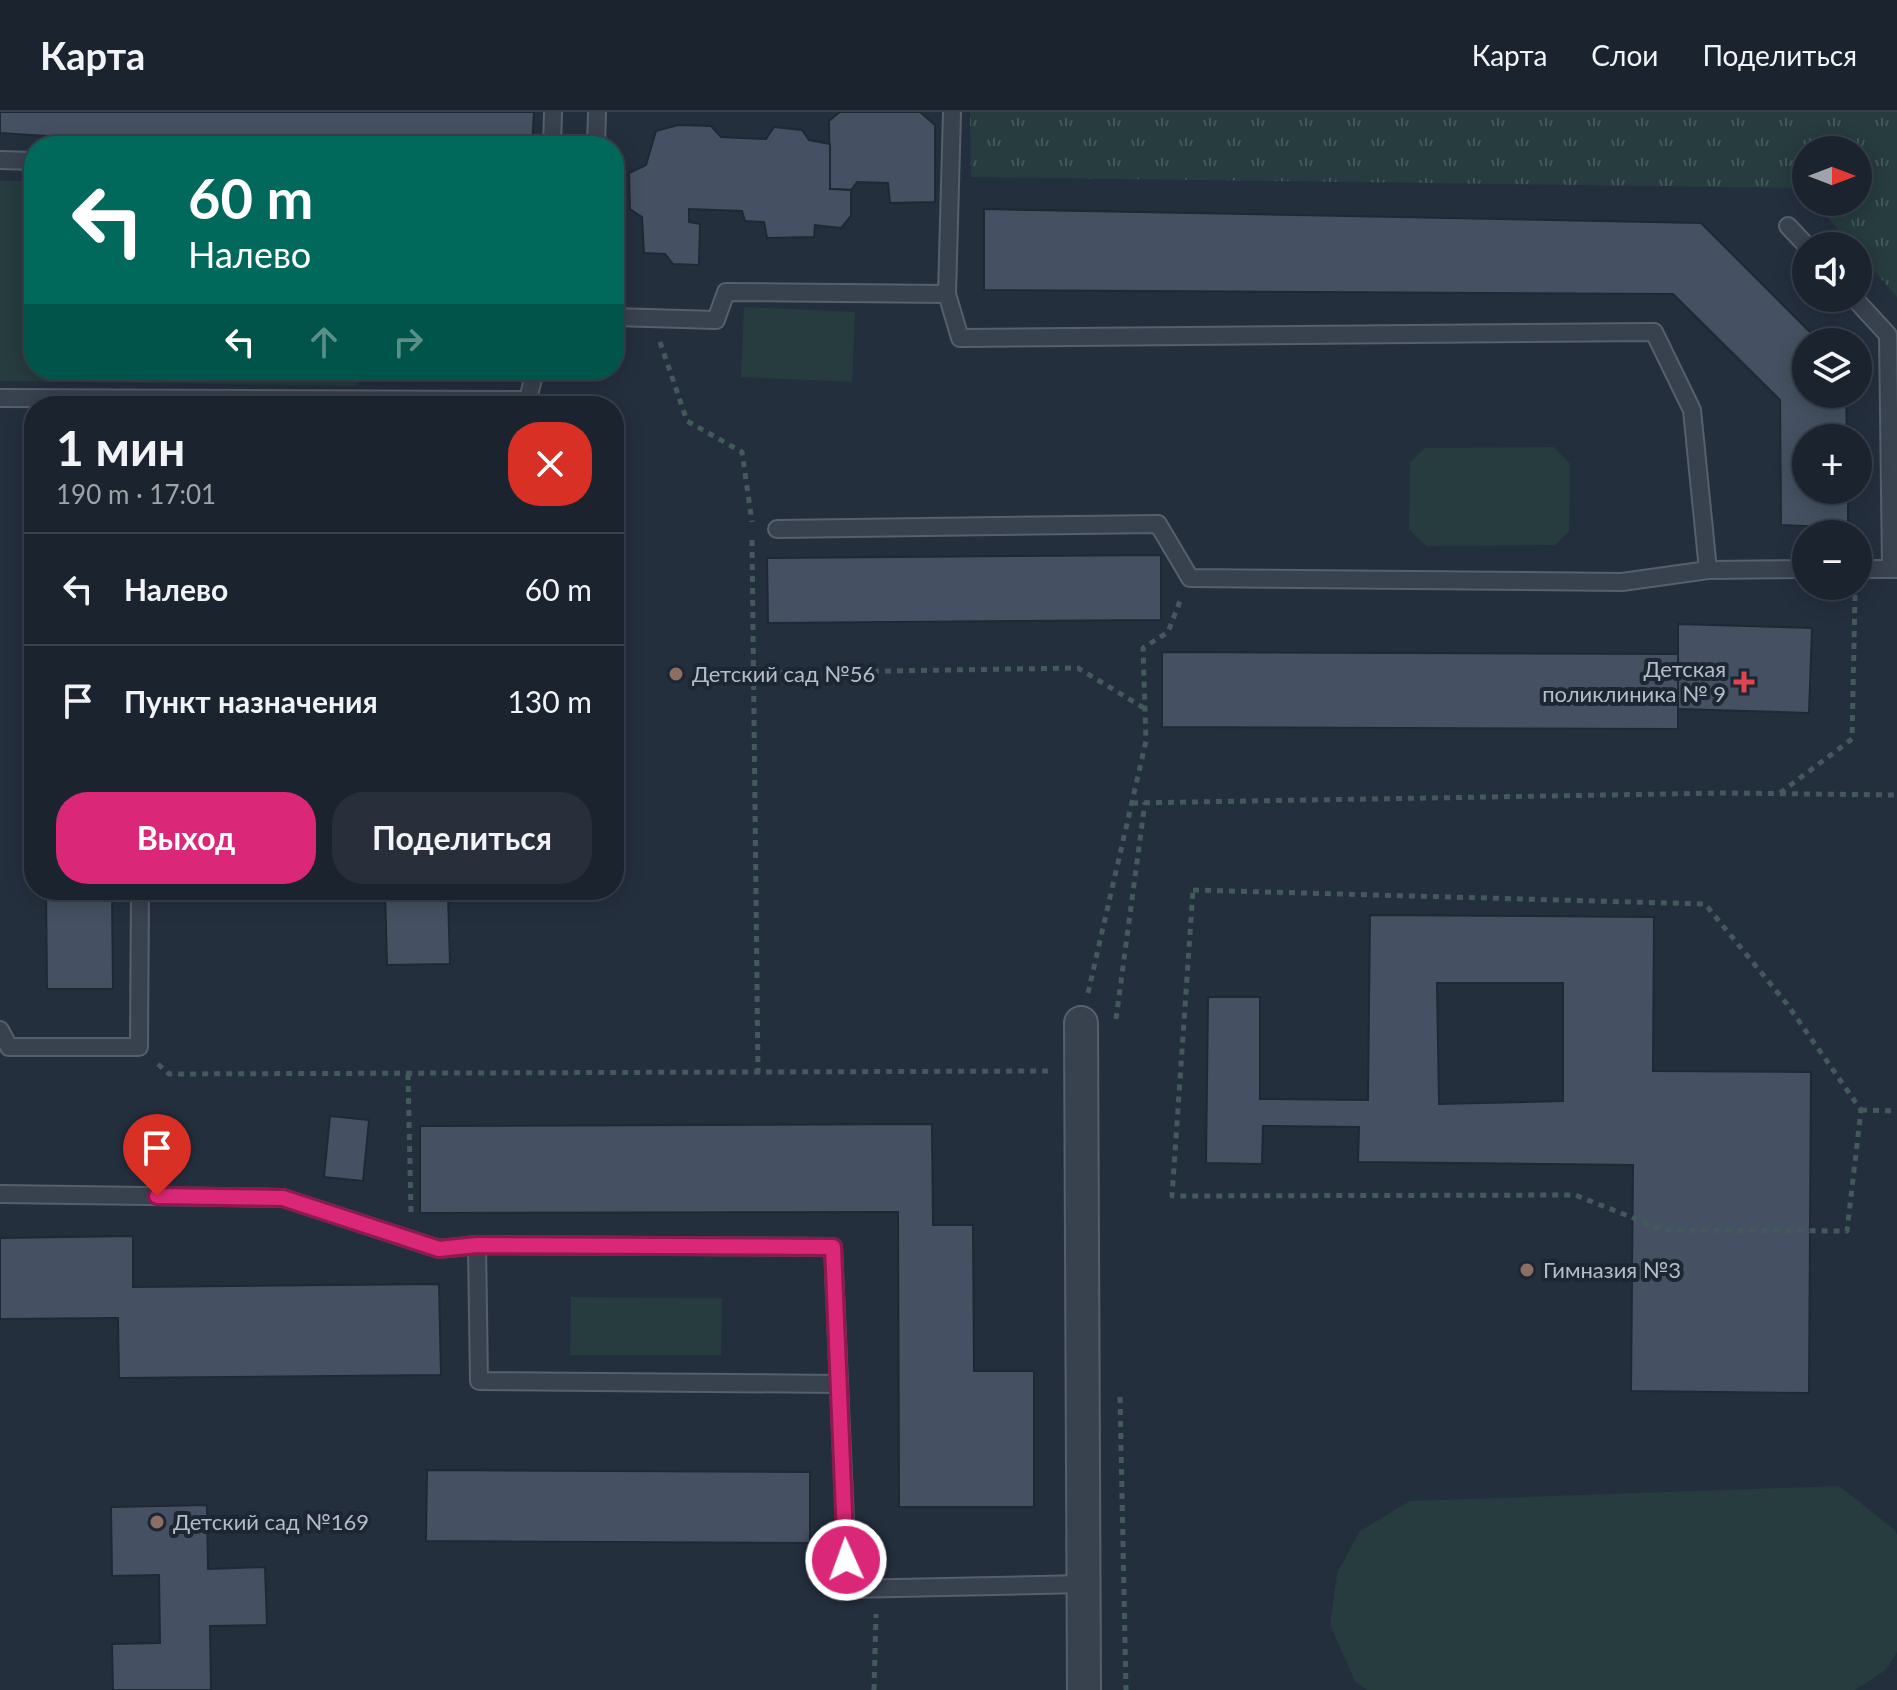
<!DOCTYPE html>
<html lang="ru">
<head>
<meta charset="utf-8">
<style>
	body { margin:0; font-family:Lato,sans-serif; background:#282f3a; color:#f1f3f6; height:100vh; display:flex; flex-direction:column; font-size:30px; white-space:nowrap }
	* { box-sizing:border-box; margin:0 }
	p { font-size:26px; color:#a0a4aa }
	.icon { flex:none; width:44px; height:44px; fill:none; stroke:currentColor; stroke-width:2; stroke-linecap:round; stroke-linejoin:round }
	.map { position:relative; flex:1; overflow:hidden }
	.drawer { position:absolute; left:24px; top:284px; width:600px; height:504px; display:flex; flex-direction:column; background:#1b232e; border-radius:32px; box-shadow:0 4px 20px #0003,0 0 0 2px #39404a }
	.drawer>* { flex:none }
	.guide { position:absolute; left:24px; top:24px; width:600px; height:244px; border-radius:32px; box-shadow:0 4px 20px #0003,0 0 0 2px #39404a; background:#00695c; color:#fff; overflow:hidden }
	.needle { width:52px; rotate:90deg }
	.controls { position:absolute; left:1792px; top:24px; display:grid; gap:16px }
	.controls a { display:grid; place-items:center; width:80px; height:80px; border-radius:50%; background:#1b232e; box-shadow:0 4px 20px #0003,0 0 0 2px #39404a; font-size:40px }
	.pin { position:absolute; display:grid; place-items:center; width:68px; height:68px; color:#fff; margin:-82px -34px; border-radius:50% 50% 50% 0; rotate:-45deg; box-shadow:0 0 8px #0007 }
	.pin .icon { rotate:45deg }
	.me { position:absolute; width:88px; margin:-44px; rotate:358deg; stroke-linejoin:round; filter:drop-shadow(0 0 6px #0008) }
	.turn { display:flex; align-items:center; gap:28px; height:168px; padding:0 32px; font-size:36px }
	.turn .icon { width:104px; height:104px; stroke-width:2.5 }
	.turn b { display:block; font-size:56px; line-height:68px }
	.lanes { display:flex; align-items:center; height:76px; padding:0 32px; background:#0003; justify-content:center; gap:40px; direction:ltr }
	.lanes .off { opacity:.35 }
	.round { display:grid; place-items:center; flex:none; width:84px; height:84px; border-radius:32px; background:#282f3a }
	.summary { display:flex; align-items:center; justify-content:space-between; height:136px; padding:0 32px }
	h1 { font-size:48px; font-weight:700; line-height:60px }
	.button { display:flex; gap:16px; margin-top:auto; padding:16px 32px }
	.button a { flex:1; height:92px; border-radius:32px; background:#db2777; color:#fff; font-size:32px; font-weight:700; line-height:92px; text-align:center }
	.button a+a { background:#282f3a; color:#f1f3f6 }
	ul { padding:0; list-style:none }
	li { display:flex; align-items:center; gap:24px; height:112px; padding:0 32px; border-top:2px solid #39404a }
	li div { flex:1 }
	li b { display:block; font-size:30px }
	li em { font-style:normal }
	header { display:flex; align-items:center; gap:48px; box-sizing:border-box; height:112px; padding:0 40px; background:#1b232e; border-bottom:2px solid #39404a }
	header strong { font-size:38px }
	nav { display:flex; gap:44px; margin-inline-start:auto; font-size:28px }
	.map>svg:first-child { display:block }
</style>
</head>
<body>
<header>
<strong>Карта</strong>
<nav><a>Карта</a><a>Слои</a><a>Поделиться</a></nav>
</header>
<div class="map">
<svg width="1897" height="1578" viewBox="0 0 1897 1578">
	<defs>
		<pattern id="grass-tufts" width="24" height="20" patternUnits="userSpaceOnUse" patternTransform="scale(2)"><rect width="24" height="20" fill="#263c3f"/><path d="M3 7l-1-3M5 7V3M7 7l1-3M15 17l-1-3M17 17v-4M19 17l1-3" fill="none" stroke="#435659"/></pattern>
	</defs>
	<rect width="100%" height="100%" fill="#242f3e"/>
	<path fill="url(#grass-tufts)" d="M970,0H1897V185L1858,140V134H1853L1814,90H1858V38H1806V81L1801,76L971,65Z"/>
	<g fill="#263c3f">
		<path d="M0,69H34V258H357V274L0,269Z"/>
		<path d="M744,195L855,200L852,270L741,265Z"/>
		<path d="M1554,335L1570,352L1569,419L1555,433L1426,434L1409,417L1410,350L1425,336Z"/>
		<path d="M571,1185L722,1186L721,1243H570Z"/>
		<path d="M1839,1374L1895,1418L1897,1423V1540L1886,1558L1855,1578H1367L1355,1569L1330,1513L1337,1461L1360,1419L1410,1389Z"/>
	</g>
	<g fill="#455162" stroke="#1f2835" stroke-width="2" fill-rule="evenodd">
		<path d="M0,0H534L532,34H202L0,21Z"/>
		<path d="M840,0H920L935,13V90L890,91L888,71L857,70L851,78L830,77L829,9Z"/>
		<path d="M678,13L711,14L721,25L766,27L774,15L802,18L809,28L830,32V77L851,78V104L841,116L815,113L814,125L767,126L764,110L745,109L742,99L689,97V110L700,112L699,153L673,152L665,142L644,141L642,105L630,97L629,61L646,53L656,19Z"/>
		<path d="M984,97L1701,111L1820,230H1806V282H1846L1847,326H1806V378H1848V416L1781,413L1780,288L1673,182L984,178Z"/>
		<path d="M1161,443V508L768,511L767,446Z"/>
		<path d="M1678,512L1812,516L1809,601L1678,597Z"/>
		<path d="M1162,540L1678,542V617L1162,615Z"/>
		<path d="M46,778H112L113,877H47Z"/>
		<path d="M385,778H412V784L448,783L450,852L387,853Z"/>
		<path d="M1370,803L1654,805L1653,959L1811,960L1809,1281L1631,1279L1633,1053L1358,1050L1359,1015L1263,1014L1262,1052L1206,1051L1208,885H1260V987L1368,988ZM1437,871H1563V989L1439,992Z"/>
		<path d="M330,1004L369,1008L363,1069L324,1065Z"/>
		<path d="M932,1012L933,1113H973L974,1259H1034V1395H899L898,1100L420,1101V1014Z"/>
		<path d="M133,1124V1175L439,1172L441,1263L119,1266L118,1206L0,1207V1126Z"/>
		<path d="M427,1358L810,1360V1431L426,1429Z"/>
		<path d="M207,1393L208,1457L265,1455L267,1513L210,1514L211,1578H113L112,1532L160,1531L159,1463L112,1464L111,1395Z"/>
	</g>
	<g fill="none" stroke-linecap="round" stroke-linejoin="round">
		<defs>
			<g id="service">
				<path d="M552,34L553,0"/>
				<path d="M596,34L597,0"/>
				<path d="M0,48L34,49"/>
				<path d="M1788,114L1807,134"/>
				<path d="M947,182L960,226L1654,220L1692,298L1708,458L1806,457"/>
				<path d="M1854,186L1888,223L1891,457"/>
				<path d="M614,205L716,208L726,180L947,182L952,0"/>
				<path d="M0,286L528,288L535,258"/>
				<path d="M777,417L1158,412L1190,466L1622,470L1708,458"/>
				<path d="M1858,457H1897"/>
				<path d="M0,918L9,935H139L140,778"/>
				<path d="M0,1082L283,1086L439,1137L477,1133L833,1135L848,1477L1083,1472"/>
				<path d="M477,1133L479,1269L839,1272"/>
			</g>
			<path id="minor" d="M1081,911L1084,1578"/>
		</defs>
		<use href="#service" stroke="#565f6c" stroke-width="20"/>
		<use href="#minor" stroke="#565f6c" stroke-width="36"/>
		<g stroke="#44595c" stroke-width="5" stroke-dasharray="6 6" stroke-linecap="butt">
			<path d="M660,230L687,309L742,340L752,410"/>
			<path d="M752,428L758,961"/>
			<path d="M753,561L1078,556L1144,596"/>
			<path d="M1780,681L1852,627L1855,483"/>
			<path d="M1132,691L1724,681L1897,683"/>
			<path d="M1193,778L1705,792L1787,892L1861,998L1847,1119L1664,1118L1575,1083L1172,1084Z"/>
			<path d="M1088,881L1146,629L1143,536L1168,520L1180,489"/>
			<path d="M1116,907L1145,690"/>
			<path d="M158,952L169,962L1048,959"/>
			<path d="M408,962L411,1101"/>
			<path d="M1861,998L1897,999"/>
			<path d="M1120,1285L1126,1578"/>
			<path d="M874,1578L876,1502"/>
		</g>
		<use href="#service" stroke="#38414e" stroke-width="16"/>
		<use href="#minor" stroke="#38414e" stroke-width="32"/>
	</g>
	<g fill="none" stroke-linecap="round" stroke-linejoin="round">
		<defs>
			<path id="route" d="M157,1084L283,1086L439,1137L477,1133L833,1135L846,1448"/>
		</defs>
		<use href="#route" stroke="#8e194d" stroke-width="20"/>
		<use href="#route" stroke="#db2777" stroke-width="14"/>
	</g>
	<g fill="#8d6e63" stroke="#1d2633" stroke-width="3">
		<circle cx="676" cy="562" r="8"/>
		<circle cx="1527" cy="1158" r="8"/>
		<circle cx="157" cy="1410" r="8"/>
	</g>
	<path fill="#e0444e" stroke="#1d2633" stroke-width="3" d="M1740 558h8v8h8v8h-8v8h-8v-8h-8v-8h8z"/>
	<g text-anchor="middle" stroke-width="8" stroke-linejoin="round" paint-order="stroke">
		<g font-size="22" fill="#b4bcc9" stroke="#1d2633" text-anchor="start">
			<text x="1726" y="565" text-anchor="end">Детская<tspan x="1726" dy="25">поликлиника № 9</tspan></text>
			<text x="692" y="570">Детский сад №56</text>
			<text x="1543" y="1166">Гимназия №3</text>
			<text x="173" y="1418">Детский сад №169</text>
		</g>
	</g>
</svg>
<div class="controls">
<a><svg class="needle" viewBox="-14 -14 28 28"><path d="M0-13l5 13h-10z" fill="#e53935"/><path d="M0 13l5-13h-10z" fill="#a0a4aa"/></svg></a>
<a><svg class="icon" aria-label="sound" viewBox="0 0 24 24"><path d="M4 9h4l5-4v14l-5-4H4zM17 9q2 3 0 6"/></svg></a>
<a><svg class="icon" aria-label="layers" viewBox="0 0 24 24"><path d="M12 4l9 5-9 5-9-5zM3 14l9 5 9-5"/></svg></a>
<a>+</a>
<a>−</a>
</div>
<div class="pin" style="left:157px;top:1084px;background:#d93025"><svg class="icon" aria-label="arrive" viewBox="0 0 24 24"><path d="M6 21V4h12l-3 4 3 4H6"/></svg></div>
<svg class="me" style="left:846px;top:1448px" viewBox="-20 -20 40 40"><circle r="17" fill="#db2777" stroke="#fff" stroke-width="3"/><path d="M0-11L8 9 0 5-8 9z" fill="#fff"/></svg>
<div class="guide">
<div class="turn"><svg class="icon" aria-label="left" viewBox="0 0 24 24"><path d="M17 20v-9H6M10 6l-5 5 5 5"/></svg><div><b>60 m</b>Налево</div></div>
<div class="lanes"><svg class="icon" aria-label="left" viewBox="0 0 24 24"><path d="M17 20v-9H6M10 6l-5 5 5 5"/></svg><svg class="icon off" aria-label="ahead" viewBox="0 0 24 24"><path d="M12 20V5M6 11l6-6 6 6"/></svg><svg class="icon off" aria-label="right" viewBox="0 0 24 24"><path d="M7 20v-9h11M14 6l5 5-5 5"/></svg></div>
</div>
<section class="drawer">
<div class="summary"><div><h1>1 мин</h1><p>190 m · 17:01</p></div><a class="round" style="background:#d93025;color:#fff"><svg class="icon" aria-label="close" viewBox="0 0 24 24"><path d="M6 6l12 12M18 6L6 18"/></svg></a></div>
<ul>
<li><svg class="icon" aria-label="left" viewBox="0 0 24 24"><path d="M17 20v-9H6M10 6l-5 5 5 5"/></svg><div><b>Налево</b></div><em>60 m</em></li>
<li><svg class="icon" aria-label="arrive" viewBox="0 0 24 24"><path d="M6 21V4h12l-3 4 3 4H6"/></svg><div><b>Пункт назначения</b></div><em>130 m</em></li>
</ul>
<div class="button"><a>Выход</a><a>Поделиться</a></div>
</section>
</div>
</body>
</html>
